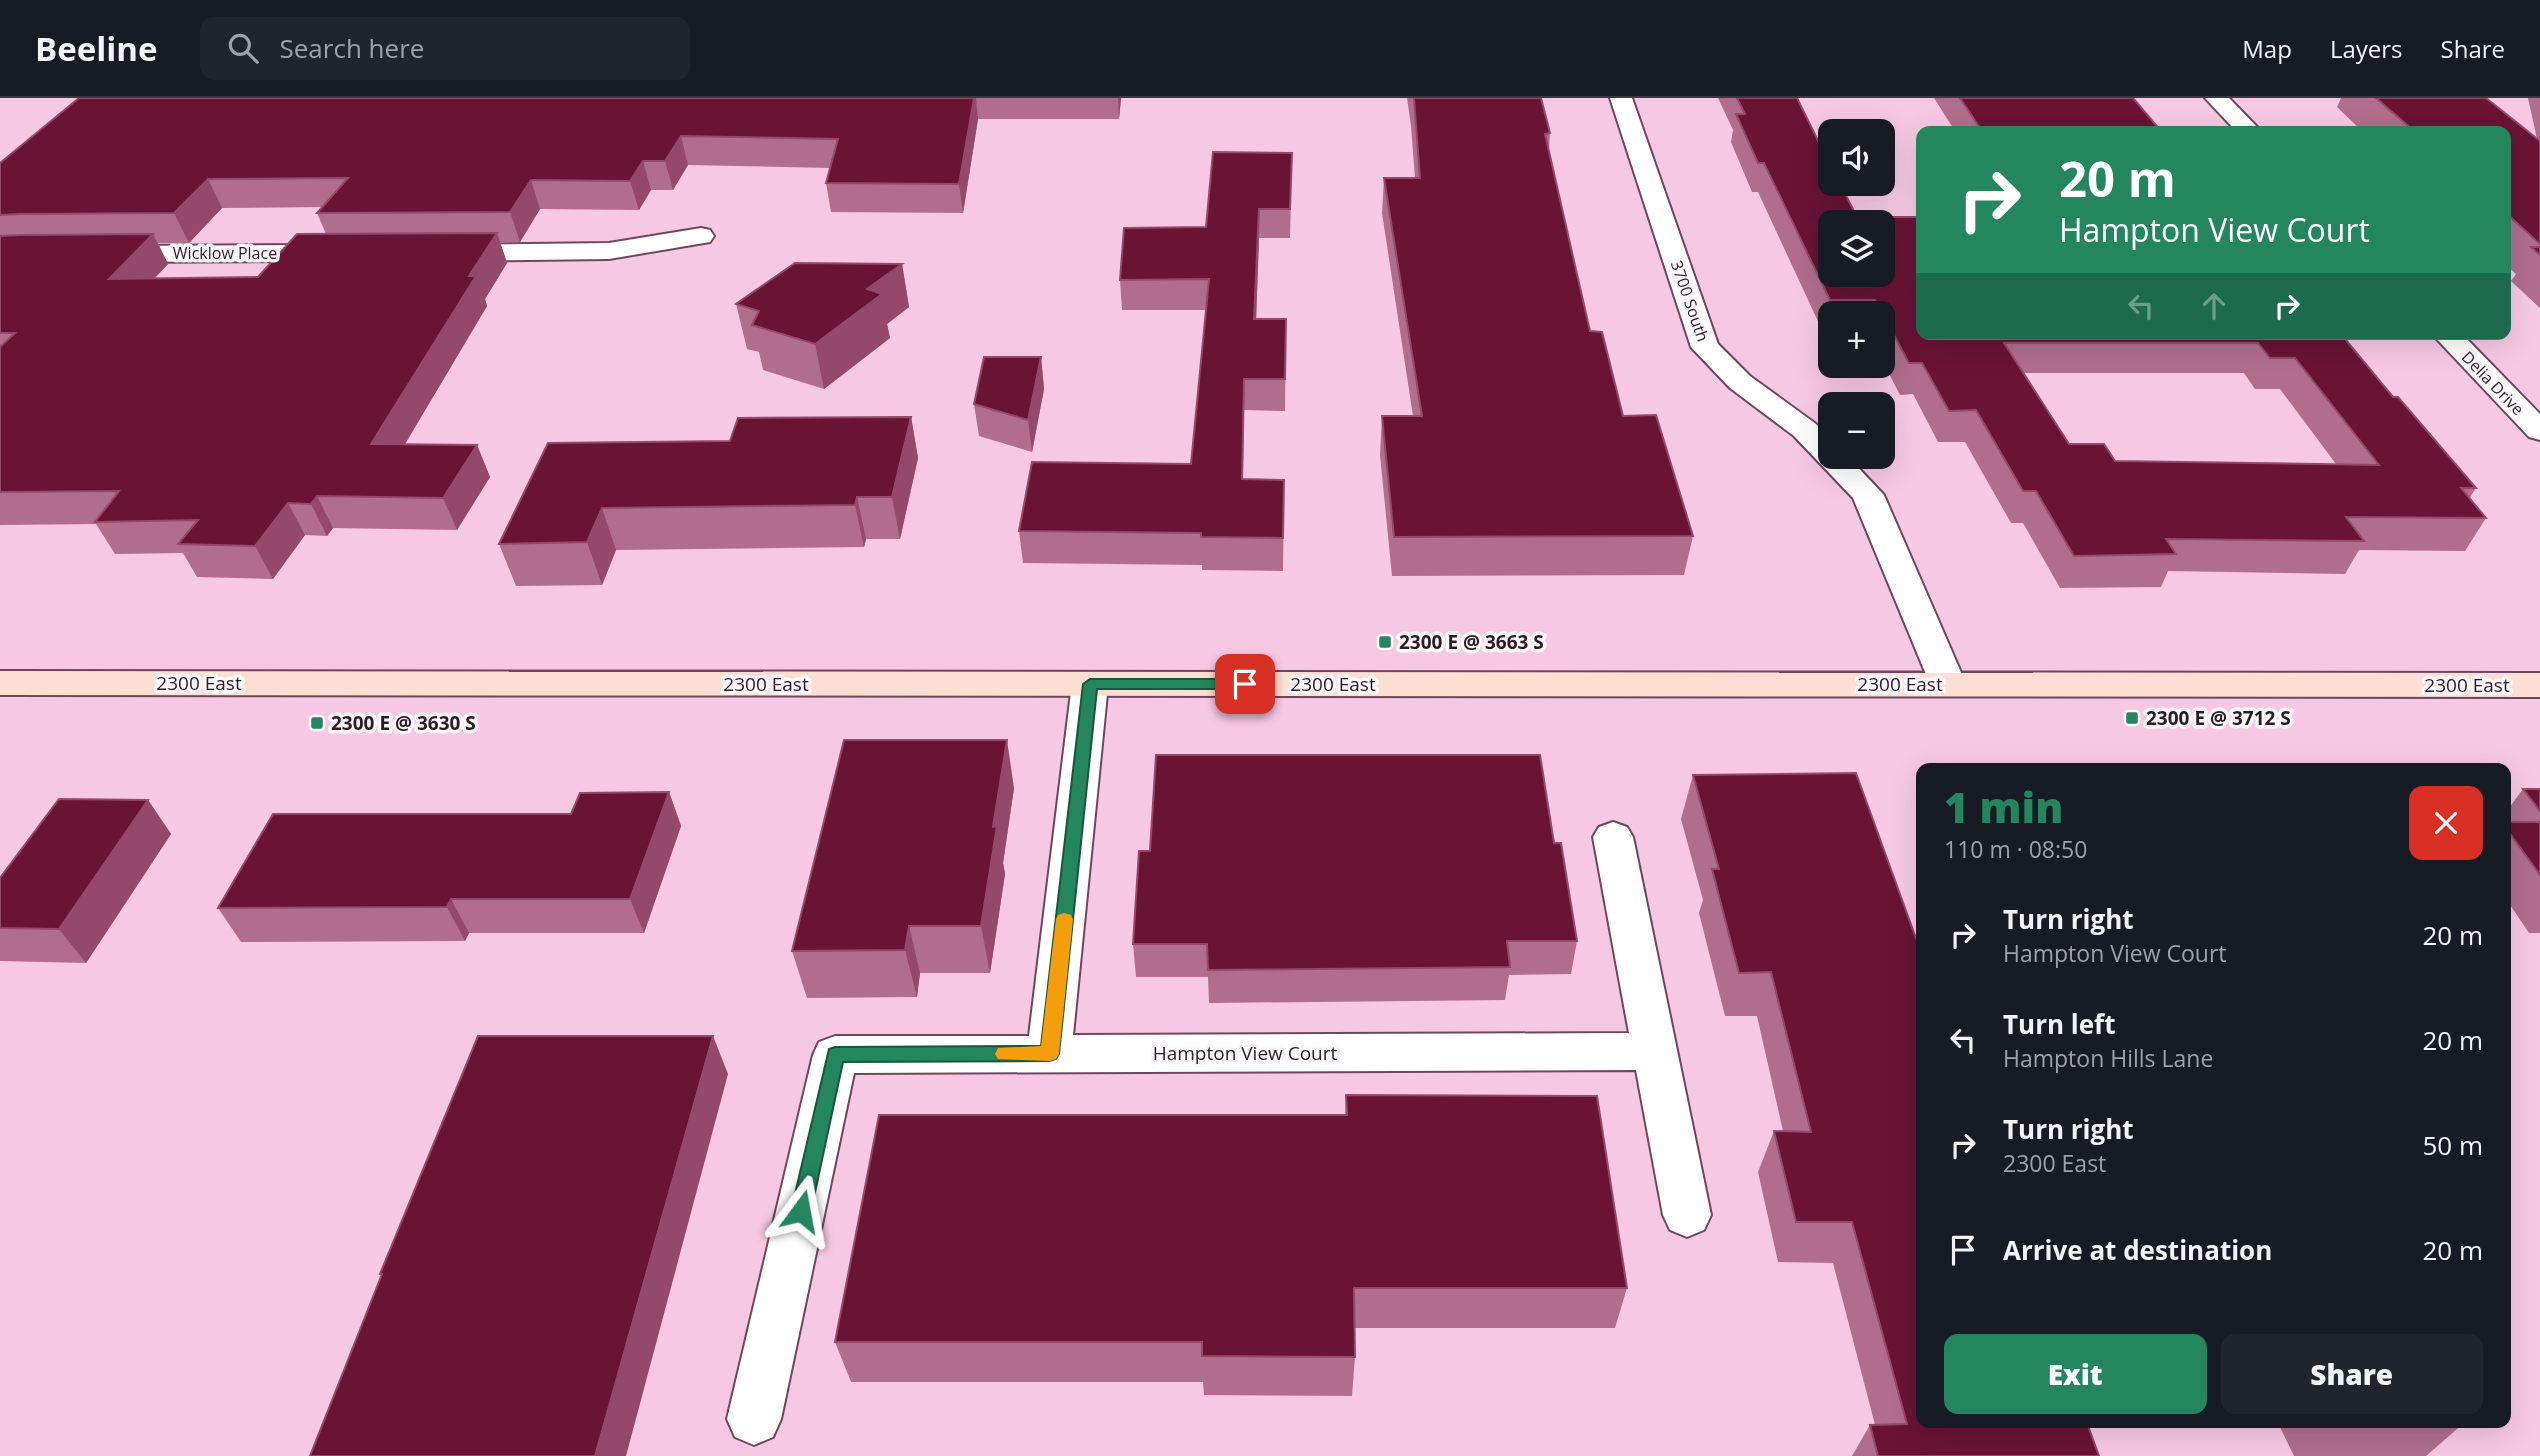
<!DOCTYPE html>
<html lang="en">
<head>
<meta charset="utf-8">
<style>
	body { margin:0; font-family:"Open Sans",sans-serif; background:#20242c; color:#f1f3f6; height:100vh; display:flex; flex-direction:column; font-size:26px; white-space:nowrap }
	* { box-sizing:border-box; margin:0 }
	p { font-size:23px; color:#9ea1a6 }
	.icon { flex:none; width:38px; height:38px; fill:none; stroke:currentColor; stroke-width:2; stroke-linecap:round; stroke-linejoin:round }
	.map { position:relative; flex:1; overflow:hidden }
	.side { position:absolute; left:1916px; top:665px; width:595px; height:665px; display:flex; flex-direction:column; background:#171b24; border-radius:14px; box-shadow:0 7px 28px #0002 }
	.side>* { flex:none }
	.hud { position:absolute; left:1916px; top:28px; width:595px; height:214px; border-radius:14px; box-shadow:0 7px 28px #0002; background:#23865f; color:#fff; overflow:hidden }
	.tools { position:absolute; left:1818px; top:21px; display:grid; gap:14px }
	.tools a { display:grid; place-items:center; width:77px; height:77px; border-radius:14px; background:#171b24; box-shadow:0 7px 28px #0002; font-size:35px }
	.pin { position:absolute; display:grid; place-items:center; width:60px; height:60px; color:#fff; margin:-30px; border-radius:14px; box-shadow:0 4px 10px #0006 }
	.me { position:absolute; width:77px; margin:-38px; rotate:13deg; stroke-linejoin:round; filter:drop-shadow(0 0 5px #0008) }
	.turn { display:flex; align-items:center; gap:24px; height:147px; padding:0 28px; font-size:32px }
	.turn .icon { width:91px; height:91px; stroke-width:2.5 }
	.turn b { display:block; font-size:49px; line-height:60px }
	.lanes { display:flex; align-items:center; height:66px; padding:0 28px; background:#0003; justify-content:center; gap:35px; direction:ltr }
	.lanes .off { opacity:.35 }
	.round { display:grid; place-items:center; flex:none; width:74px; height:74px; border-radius:14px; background:#20242c }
	.summary { display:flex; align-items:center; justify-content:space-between; height:119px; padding:0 28px }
	h1 { font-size:42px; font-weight:800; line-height:52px; color:#23865f }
	.cta { display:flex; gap:14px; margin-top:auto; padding:14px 28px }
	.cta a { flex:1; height:80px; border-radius:14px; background:#23865f; color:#fff; font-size:28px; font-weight:800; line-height:80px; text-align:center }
	.cta a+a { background:#20242c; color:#f1f3f6 }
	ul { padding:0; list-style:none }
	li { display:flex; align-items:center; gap:21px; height:105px; padding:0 28px }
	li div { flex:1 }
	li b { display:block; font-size:26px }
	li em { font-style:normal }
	header { display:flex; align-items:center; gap:42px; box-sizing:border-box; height:98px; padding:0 35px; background:#171b24; border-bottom:2px solid #363941 }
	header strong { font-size:33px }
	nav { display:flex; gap:38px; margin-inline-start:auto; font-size:24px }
	.search { width:490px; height:63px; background:#20242c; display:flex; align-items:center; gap:18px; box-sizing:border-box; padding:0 24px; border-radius:14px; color:#9ea1a6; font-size:26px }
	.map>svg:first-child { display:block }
</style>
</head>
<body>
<header>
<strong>Beeline</strong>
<div class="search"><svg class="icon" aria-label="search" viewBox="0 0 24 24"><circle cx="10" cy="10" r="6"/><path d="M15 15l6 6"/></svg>Search here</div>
<nav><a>Map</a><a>Layers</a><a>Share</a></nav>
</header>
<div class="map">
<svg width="2540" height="1358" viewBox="0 0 2540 1358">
	<rect width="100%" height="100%" fill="#f7c8e4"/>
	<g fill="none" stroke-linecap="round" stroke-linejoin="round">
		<defs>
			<g id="minor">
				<path d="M1610,0H1632L1718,246L1750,278L1816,326L1830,341V359H1848L1884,397L1966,586L1961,595L1948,598L1935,595L1930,586L1853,400L1794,338L1730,290L1691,249Z"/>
				<path d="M2205,0H2229L2261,33H2236Z"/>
				<path d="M701,130L710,132L714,138L710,144L609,161L453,163L444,161L440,155L444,149L453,147L609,145Z"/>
				<path d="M333,147L342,149L346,155L342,161L333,163L110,164L101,162L97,156L101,150L110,148Z"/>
				<path d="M2432,236H2462L2540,316V342L2529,339Z"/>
				<path d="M1090,574L1103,577L1108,586L1073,937L1629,935L1593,739L1599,729L1613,724L1627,729L1633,739L1711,1117L1704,1132L1687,1139L1670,1132L1663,1117L1636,972L854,975L781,1321L773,1339L754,1347L735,1339L727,1321L813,957L819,944L835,938H1029L1072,586L1077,577Z"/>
			</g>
			<path id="secondary" d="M0,573L2540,575V599L0,597Z"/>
		</defs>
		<use href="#minor" stroke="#6e475f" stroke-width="4"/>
		<use href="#secondary" stroke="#6e475f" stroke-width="4"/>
		<use href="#minor" fill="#fff" fill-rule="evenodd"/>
		<use href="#secondary" fill="#fcded3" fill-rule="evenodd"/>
	</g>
	<g fill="#b06e8c" fill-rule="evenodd">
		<path d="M79,0H1121L1119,21H978L963,115L831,114L826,85L830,70L688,67L673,92H651L639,112L540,111L520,144H500L507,165L485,201L487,208L405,346L477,347L490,379L457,432L333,430L327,438L305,437L273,481L197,479L183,455L115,456L96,426L0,427V65ZM322,109L317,115L326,136L258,179L155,180L168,166L158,145H189L222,110Z"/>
		<path d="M1407,0H1541L1550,35L1549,52L1590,233L1623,318L1693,438L1684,477L1392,478L1380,357L1382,318H1413L1382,115L1384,80H1415L1411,28Z"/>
		<path d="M1718,0H1797L1857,119L2341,236L2393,299L2476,390L2469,401L2486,420L2465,453L2359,452L2345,476L2168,473L2161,489L2060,490L2023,425H2011L1965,344H1938L1913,296L1900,297L1883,264V215H1830V232H1822L1758,94H1752L1731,44L1733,32ZM2024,275H2244L2255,291H2280L2336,366L2115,363L2069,346Z"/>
		<path d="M1934,0H2133L2161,33H1955Z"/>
		<path d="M2341,0H2486L2537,41L2528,0H2540V210L2511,183L2516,176L2506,167V33H2362L2337,9Z"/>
		<path d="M1292,55L1290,140H1259L1256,221H1286L1285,313L1244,312L1243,381L1284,382L1283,473L1202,472V467L1023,465L1019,433L1191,366L1206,212H1122L1120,182L1206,129Z"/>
		<path d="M902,166L909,209L887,226L890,240L824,291L763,272L759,254L747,251L736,206Z"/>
		<path d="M1041,259L1044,291L1032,354L979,338L974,306Z"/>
		<path d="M911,319L918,360L900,441H866L864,449L616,452L602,487L516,488L499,446L730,343Z"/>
		<path d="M1856,675L1922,1325L2099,1358H1852L1870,1327H1875L1833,1165L1778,1164L1758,1074L1774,1033H1783L1757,918H1725L1699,815L1703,802L1681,721L1693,677Z"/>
		<path d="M1014,690L1003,765L1005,776L990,875H920L917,899L807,900L792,853Z"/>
		<path d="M2523,691H2540V835H2529L2506,801V714Z"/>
		<path d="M669,694L681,728L644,835H469L465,843L241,844L218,810L571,716Z"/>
		<path d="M148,702L171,736L86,865L0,863V780Z"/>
		<path d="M1554,745L1577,843L1571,876L1509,877L1505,902L1209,905L1208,879H1136L1133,846Z"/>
		<path d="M1346,997L1627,1190L1615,1230H1354L1355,1259L1352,1298L1204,1297L1203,1284H851L835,1244L1345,1017Z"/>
		<path d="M2278,1325H2464L2426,1358H2294Z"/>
	</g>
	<g fill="#94496a">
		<path d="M974,0H976L978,21L963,115L959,86Z"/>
		<path d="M1118,0H1121L1119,21Z"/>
		<path d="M681,38L688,67L673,92L665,63Z"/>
		<path d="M643,63L651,92L639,112L630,83Z"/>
		<path d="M208,81L222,110L189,145L174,115Z"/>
		<path d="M531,82L540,111L520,144L510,114Z"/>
		<path d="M1259,111V140L1255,252L1254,221Z"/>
		<path d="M497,135L507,165L485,201L487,208L386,378L371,346L469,178Z"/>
		<path d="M153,136L168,166L125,211L109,181Z"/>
		<path d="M902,166L909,209L887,226L890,240L824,291L815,246L867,191Z"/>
		<path d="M1041,259L1044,291L1032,354L1028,322Z"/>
		<path d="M1244,281V312L1242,414V381Z"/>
		<path d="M911,319L918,360L900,441L892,399Z"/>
		<path d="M477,347L490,379L457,432L443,400Z"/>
		<path d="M317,398L333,430L327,438L311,406Z"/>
		<path d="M857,399L866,441L864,449L855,407Z"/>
		<path d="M288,405L305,437L273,481L255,448Z"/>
		<path d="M602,410L616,452L602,487L587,444Z"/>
		<path d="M1007,642L1014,690L1003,765L1005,776L990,875L981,828L993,729Z"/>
		<path d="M669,694L681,728L644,835L630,801Z"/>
		<path d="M148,702L171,736L86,865L59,831Z"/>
		<path d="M451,801L469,835L465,843L447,809Z"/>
		<path d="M909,828L920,875L917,899L905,852Z"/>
		<path d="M713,938L728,976L626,1358H595Z"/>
	</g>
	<g fill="#691335" stroke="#94496a" stroke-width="2" fill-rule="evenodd">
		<path d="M79,0H974L959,86L826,85L838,41L681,38L665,63H643L630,83L531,82L510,114L317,115L348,80L208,81L174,115L20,116L0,117V65Z"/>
		<path d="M1414,0H1541L1550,35L1545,36L1590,233L1602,234L1623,318L1656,317L1693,438L1394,439L1382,318H1422L1384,80H1420Z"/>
		<path d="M1737,0H1797L1830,67V86H1840L1857,119H1922V236H2341L2393,299H2398L2476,390H2461L2486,420L2346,419L2364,443L2166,441L2176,456L2074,458L2036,393H2023L1976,312L1949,313L1922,265H1909L1875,202H1830L1764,65H1758L1736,16H1745ZM1830,124H1883V177H1830ZM2004,245H2258L2270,260H2295L2379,367L2115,363L2104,346H2069Z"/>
		<path d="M1960,0H2133L2161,33H1982Z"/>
		<path d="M2376,0H2486L2540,43V146L2506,115V33H2414Z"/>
		<path d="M1213,54L1292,55L1290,111H1259L1254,221H1286L1285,281H1244L1242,381L1284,382L1283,440L1201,439V435L1019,433L1032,364L1191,366L1209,181L1120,182L1124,130L1206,129Z"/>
		<path d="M497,135L469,178H476L371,346L477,347L443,400L317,398L311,406L288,405L255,448L178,446L198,422L95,424L119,393L0,394V249L15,235H0V138L20,137L153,136L109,181L258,179L297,136Z"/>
		<path d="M2531,149H2540V157Z"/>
		<path d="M795,165L902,166L867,191L882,196L815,246L752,227L759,213L736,206Z"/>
		<path d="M984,259H1041L1028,322L974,306Z"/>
		<path d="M911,319L892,399H857L855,407L602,410L587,444L499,446L548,345L730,343L738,320Z"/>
		<path d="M844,642H1007L993,729L997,728L981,828H909L905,852L792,853Z"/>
		<path d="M1156,657H1540L1554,745H1561L1577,843H1507L1510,869L1208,872L1207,846H1133L1139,753H1150Z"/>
		<path d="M1856,675L1922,857V1325H2087L2099,1358H1878L1870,1327L1907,1326L1852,1124H1796L1774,1033L1811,1034L1771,874L1739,875L1712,771H1719L1693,677Z"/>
		<path d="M2523,691H2540V713Z"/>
		<path d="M669,694L630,801H451L447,809L218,810L273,716H571L580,695Z"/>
		<path d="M59,701L148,702L59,831L0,830V780Z"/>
		<path d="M2506,724H2540V777L2506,730Z"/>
		<path d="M478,938H713L595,1358H310L382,1176H380Z"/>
		<path d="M1346,997L1597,998L1627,1190H1354L1355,1259L1202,1258V1244H835L879,1017H1347Z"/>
		<path d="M2339,1325H2464L2340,1326Z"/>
	</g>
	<path fill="#23865f" stroke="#17573e" stroke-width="2" d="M1090,581H1245L1252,586L1245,591H1097L1059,956L1056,961L1049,963L843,964L811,1113L808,1119L801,1122L794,1119L791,1113L829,951L835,949L1041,948L1083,586Z"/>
	<path fill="#f59e0b" d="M1064,815L1071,817L1073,821L1059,956L1056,961L1049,963L998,961L995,956L998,950L1041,948L1056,821L1058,817Z"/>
	<g fill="#23865f" stroke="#fcf7fa" stroke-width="2.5">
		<rect x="1378" y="537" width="14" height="14" rx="3.5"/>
		<rect x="2125" y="613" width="14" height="14" rx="3.5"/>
		<rect x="310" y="618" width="14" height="14" rx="3.5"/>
	</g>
	<g text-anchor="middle" stroke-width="7" stroke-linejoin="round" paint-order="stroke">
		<g font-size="16" fill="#2d1c26" stroke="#fcf7fa">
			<text x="225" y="161">Wicklow Place</text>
			<text transform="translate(1690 203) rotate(71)" y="6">3700 South</text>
			<text transform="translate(2493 285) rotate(46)" y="6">Delia Drive</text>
		</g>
		<g font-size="19" font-weight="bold" fill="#2d1c26" stroke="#fcf7fa" text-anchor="start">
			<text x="1399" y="551">2300 E @ 3663 S</text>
			<text x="2146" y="627">2300 E @ 3712 S</text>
			<text x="331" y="632">2300 E @ 3630 S</text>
		</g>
		<g font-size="19" fill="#2d1c26" stroke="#fcf7fa">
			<text x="199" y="592">2300 East</text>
			<text x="766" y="593">2300 East</text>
			<text x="1333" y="593">2300 East</text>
			<text x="1900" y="593">2300 East</text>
			<text x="2467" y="594">2300 East</text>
			<text x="1245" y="962">Hampton View Court</text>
		</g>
	</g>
</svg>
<div class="tools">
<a><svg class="icon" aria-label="sound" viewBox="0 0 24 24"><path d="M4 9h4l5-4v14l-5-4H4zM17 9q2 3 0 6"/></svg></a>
<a><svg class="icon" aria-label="layers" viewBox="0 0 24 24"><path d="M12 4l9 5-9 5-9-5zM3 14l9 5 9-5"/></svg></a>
<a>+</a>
<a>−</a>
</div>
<div class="pin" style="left:1245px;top:586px;background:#d93025"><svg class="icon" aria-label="arrive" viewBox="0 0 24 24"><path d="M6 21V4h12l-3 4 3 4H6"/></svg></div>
<svg class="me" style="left:801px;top:1113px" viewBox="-20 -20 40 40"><path d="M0-17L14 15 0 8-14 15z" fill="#23865f" stroke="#fff" stroke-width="4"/></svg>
<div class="hud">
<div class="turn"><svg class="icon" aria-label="right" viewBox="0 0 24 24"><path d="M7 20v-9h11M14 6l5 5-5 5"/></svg><div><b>20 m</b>Hampton View Court</div></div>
<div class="lanes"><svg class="icon off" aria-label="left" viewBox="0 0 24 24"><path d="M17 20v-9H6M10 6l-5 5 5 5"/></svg><svg class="icon off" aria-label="ahead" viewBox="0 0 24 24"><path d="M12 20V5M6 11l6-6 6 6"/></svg><svg class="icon" aria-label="right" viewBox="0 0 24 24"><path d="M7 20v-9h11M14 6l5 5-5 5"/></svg></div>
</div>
<section class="side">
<div class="summary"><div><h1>1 min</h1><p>110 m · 08:50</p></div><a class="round" style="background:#d93025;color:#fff"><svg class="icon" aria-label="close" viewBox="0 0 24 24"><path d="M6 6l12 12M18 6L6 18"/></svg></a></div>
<ul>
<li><svg class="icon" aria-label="right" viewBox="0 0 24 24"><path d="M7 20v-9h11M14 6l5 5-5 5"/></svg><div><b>Turn right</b><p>Hampton View Court</p></div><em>20 m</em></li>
<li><svg class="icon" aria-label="left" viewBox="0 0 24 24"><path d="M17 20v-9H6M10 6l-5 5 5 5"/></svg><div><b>Turn left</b><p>Hampton Hills Lane</p></div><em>20 m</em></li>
<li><svg class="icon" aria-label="right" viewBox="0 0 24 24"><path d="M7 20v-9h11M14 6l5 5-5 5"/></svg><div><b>Turn right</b><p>2300 East</p></div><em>50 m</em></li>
<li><svg class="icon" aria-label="arrive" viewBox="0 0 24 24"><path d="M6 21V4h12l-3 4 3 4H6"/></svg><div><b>Arrive at destination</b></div><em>20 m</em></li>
</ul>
<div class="cta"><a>Exit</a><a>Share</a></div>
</section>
</div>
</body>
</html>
